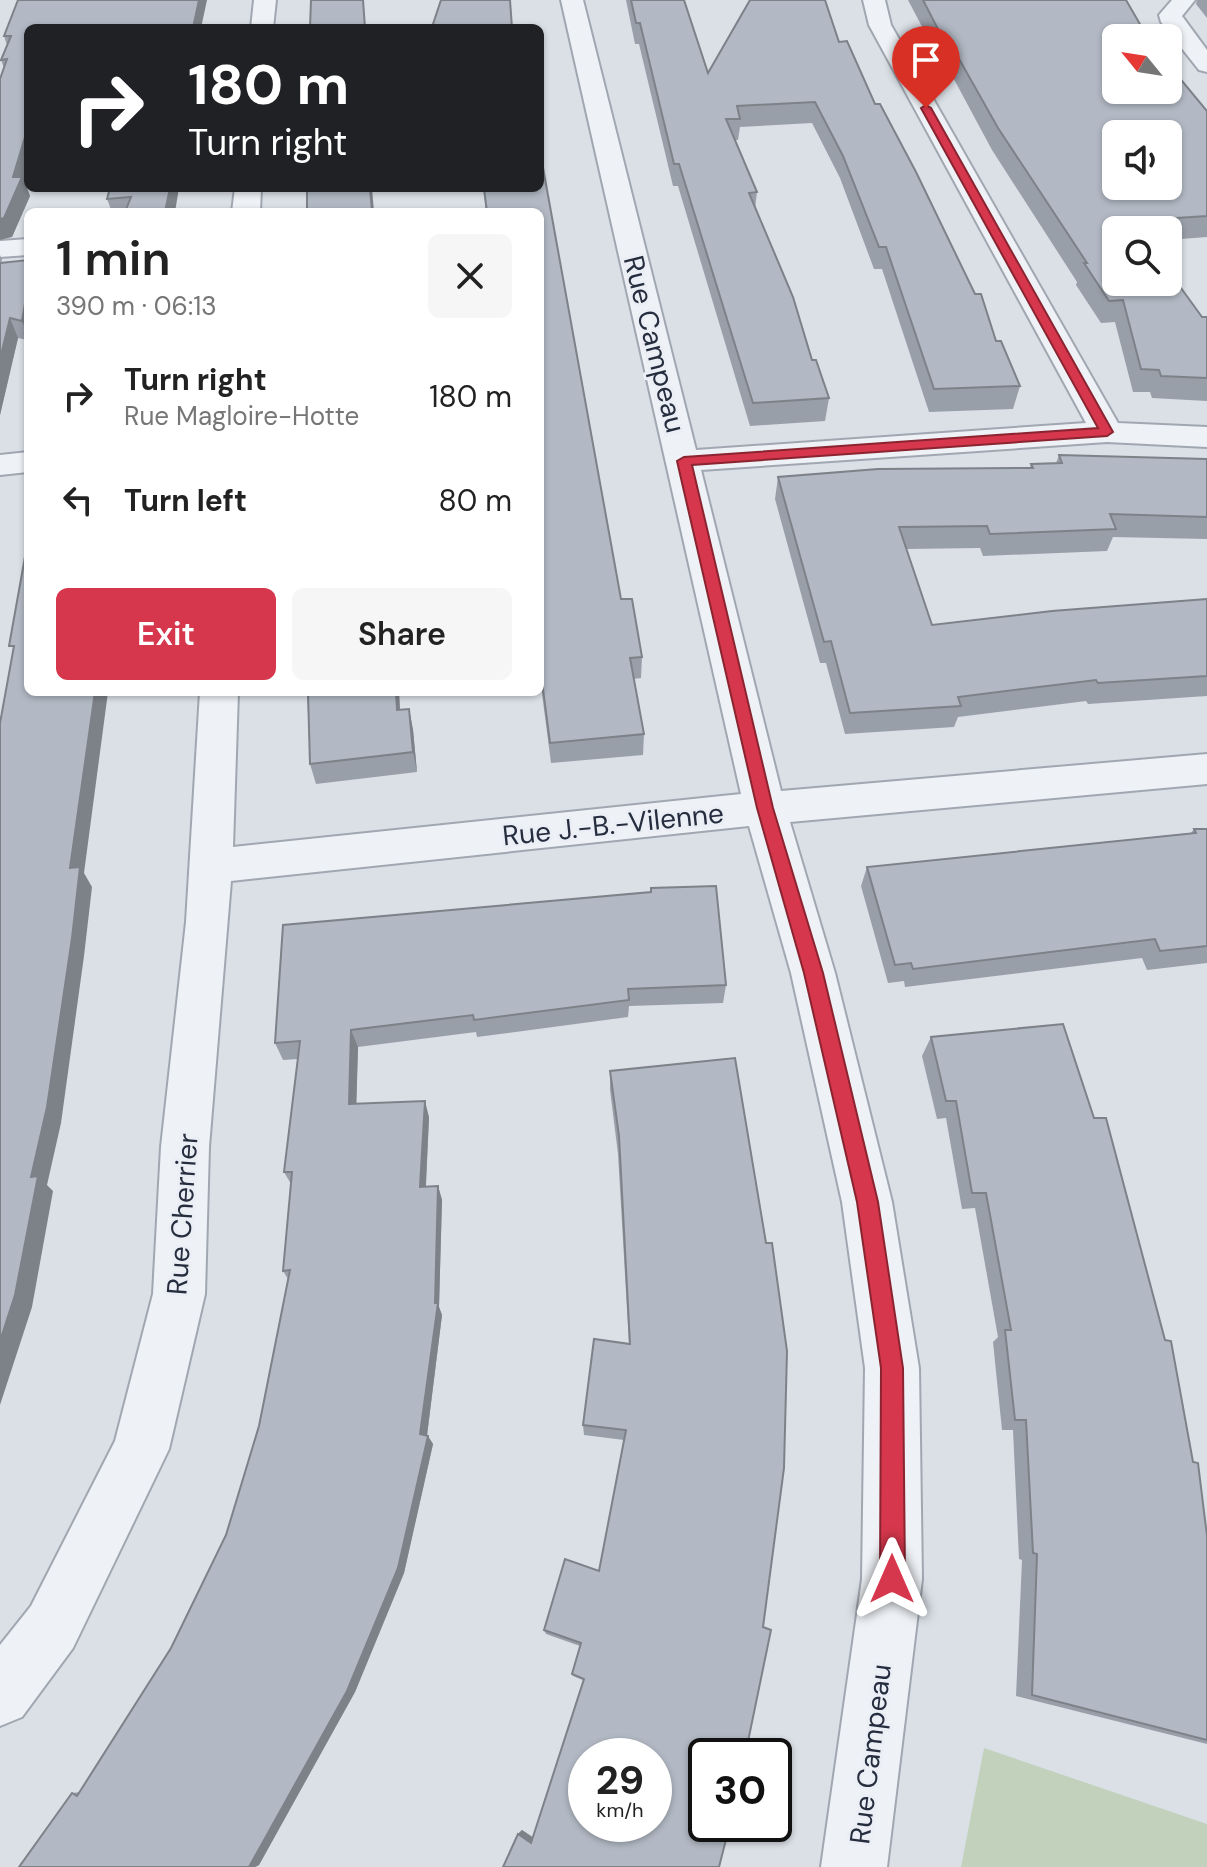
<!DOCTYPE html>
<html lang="en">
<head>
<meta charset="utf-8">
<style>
	body { margin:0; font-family:"DM Sans",sans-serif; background:#f6f6f6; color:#222; height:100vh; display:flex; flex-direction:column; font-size:30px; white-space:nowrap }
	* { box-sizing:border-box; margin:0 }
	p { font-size:26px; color:#767676 }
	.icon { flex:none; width:44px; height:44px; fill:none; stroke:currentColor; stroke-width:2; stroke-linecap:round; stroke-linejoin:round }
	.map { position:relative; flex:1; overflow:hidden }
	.drawer { position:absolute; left:24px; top:208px; width:520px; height:488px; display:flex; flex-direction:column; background:#fff; border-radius:12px; box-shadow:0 2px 6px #0004 }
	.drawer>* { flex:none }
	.top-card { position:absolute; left:24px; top:24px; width:520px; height:168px; border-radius:12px; box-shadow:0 2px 6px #0004; background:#202124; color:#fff; overflow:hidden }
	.needle { width:52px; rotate:300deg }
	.buttons { position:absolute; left:1102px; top:24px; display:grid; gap:16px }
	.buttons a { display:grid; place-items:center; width:80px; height:80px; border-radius:12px; background:#fff; box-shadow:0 2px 6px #0004; font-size:40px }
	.speed { position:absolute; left:568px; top:1738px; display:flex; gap:16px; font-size:40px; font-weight:700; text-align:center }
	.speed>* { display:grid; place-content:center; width:104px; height:104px; border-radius:50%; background:#fff; box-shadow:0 2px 6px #0004; line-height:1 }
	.speed small { font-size:20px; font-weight:400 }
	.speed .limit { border:4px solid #111; border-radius:12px; background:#fff; color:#111 }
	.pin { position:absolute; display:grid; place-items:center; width:68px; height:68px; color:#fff; margin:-82px -34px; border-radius:50% 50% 50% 0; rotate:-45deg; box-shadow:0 0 8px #0007 }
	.pin .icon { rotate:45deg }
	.me { position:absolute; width:88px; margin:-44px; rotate:0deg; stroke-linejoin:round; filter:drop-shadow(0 0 6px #0008) }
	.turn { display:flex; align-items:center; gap:28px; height:168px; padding:0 32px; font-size:36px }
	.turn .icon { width:104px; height:104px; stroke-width:2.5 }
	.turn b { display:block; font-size:56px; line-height:68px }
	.round { display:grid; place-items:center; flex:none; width:84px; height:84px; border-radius:12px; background:#f6f6f6 }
	.overview { display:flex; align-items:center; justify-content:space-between; height:136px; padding:0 32px }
	h1 { font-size:48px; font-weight:600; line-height:60px }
	.action { display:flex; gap:16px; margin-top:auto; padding:16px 32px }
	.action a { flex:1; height:92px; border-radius:12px; background:#d6374c; color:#fff; font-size:32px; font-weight:600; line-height:92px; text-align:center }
	.action a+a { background:#f6f6f6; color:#222 }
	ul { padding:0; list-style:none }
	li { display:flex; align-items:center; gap:24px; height:104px; padding:0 32px }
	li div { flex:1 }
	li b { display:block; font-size:30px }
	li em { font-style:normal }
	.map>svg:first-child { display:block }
</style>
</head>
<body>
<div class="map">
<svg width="1207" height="1867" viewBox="0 0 1207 1867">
	<rect width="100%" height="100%" fill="#dbe0e7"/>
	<path fill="#c1d1bc" d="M984,1748L1207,1824V1867H961Z"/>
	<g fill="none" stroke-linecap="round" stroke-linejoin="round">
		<defs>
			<g id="minor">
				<path d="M254,0H276L273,28H251Z"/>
				<path d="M561,0H583L696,450L1086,423L869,25L863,0H885L891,25L1118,423L1207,427V447L1107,442L701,470L781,791L1207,754V784L790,822L835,973L892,1202L919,1368L922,1579L887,1867H821L862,1579L865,1368L842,1202L791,973L749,826L231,881L209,1147L205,1294L169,1449L73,1648L22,1717L0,1726V1645L31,1606L115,1441L153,1294L161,1147L186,922L200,692H238L233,847L741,794Z"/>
				<path d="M1172,0H1195L1182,16L1207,50V72L1199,70L1161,22L1159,15Z"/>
				<path d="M235,188H261L260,212H232Z"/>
				<path d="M28,239V255L0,257V241Z"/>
				<path d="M28,452V472L0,475V455Z"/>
			</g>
		</defs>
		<use href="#minor" stroke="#a1a7b1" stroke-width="4"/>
		<use href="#minor" fill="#eef1f5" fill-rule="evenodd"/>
	</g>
	<g fill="#999fa9">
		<path d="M626,0H684L708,73L839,42L875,104L1020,386L1013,409L929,412L882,269H874L840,178L812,123L740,127L738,140H735L757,192L755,209L812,360L829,398L825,421L750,426L678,186H673L639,44H635Z"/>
		<path d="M908,0H1126L1148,38L1177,76L1207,111V237L1168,240V230H1116L1202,317H1207V401L1152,398L1150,392H1133L1115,322L1101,323L1076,285L1077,282L992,150L941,55H937Z"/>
		<path d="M1197,0H1207V18L1196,4Z"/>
		<path d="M28,28V171L25,183L30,196L12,237L4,68L1,60L7,45L4,36Z"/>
		<path d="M110,188L175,212H112L107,199Z"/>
		<path d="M483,188H540L621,599L642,657L641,678L633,679L644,734L643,755L551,763L541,686H540V212H486Z"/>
		<path d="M0,255L2,260L1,263L28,260V340L18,338L0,415Z"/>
		<path d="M1059,455L1207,459V539L1113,537L1107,551L983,556L980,548L906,549L932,625L1207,599V696L1088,704L1086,701L958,717L954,727L845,734L826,663H820L775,499L778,477L1030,468L1031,464L1056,463Z"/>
		<path d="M307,692H399L400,710L409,709L413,730L417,772L316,784L310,764Z"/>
		<path d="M1194,829H1207V963L1147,970L1142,958L905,987L904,981L888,983L861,886L867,867L1191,833Z"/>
		<path d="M283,925L726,985L723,1003L629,1006L628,1017L477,1037L476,1032L358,1047L356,1103L429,1117L426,1186H438L442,1200L439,1307L442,1315L427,1436L433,1444L404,1573L355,1692L259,1865L255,1867H19L72,1793L80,1792L171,1648L226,1535L259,1426L288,1279L283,1271L291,1184L284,1172L298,1059L283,1060L275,1043Z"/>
		<path d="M931,1037L1193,1462L1207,1536V1744L1016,1696L1022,1560L1019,1559L1013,1430H1002L993,1342L998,1337L975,1208L962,1209L946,1118L937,1119L922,1056Z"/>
		<path d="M610,1071L763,1627L503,1867L518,1834L522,1830L533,1838L583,1680L573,1676L572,1674L580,1646L546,1634L544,1630L599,1571L624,1440L584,1435L583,1425L629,1344L618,1154L610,1090Z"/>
	</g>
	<g fill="#7d8289">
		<path d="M199,0H207L201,28H193Z"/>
		<path d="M28,127V171L25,183L30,196L12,237L0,240V219Z"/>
		<path d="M170,188H179L175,212H165Z"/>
		<path d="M370,188H372L374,212H372Z"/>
		<path d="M28,286V335L22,321Z"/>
		<path d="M10,318L18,338L0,415V359Z"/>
		<path d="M95,692H108L84,873L92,887L84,956L61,1123L47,1185L53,1191L32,1307L0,1405V1341L31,1177L70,868Z"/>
		<path d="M396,692H399L401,731L397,710Z"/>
		<path d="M409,709L413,730L417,772L413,752Z"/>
		<path d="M351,1030L358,1047L356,1119L349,1104Z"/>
		<path d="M425,1101L429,1117L425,1201L420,1187Z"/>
		<path d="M438,1186L442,1200L439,1307L442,1315L426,1443L420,1434L435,1303Z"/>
		<path d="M428,1436L433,1444L404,1573L355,1692L259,1865L255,1867H243Z"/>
		<path d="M522,1830L534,1838L531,1843L518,1834Z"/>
	</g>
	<g fill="#b2b9c4" stroke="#7d8289" stroke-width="2" fill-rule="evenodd">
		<path d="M18,0H199L193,28H28V127L13,177H22L4,218L0,219V79L7,59L1,60L11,36H4Z"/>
		<path d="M311,0H363L365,28H310Z"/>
		<path d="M441,0H510L512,28L432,27Z"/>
		<path d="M631,0H684L708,73L750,0H825L839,42L847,41L875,104H880L916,172L975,294H981L996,341H1001L1020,386L934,389L886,247H879L843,156L815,102L737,106L740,119H726L757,192L749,193L793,297L812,360H816L829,398L753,403L679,164H674L640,23H636Z"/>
		<path d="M923,0H1126L1148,38H1116V90H1168V64L1207,111V216L1132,221L1138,230H1116V282H1168V270L1202,317H1207V378L1161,376L1159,370L1141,369L1123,300L1109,301L1084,263H1087L998,128L945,34L941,35ZM1116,134H1168V186H1116Z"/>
		<path d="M540,151L621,599H632L642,657L630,658L644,734L550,743L540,666V212H487L484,188H540Z"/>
		<path d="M110,188H170L165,212H125L131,197L107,199Z"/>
		<path d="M307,188H370L372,212H307Z"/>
		<path d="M28,260V286L22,321L10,318L0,359V263Z"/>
		<path d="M1059,455L1207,459V517L1110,514L1116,529L990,534L987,526L899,527L932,625L1052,611L1207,599V676L1098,683L1096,680L958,697L961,706L850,713L831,641L824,642L778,477L878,469L1033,468L1031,464L1062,463Z"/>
		<path d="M28,540V692H95L70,868L80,867L72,938L47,1107L31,1177L38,1176L15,1295L0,1341V723L14,646H9Z"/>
		<path d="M308,692H396L397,710L409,709L413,752L310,764Z"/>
		<path d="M1194,829H1207V946L1160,951L1155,939L913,969L911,963L895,965L867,867L1196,833Z"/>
		<path d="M716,886L726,985L628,989L629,1000L474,1020L473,1015L351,1030L349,1104L425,1101L420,1187L438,1186L435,1303H438L420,1434L428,1436L398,1568L347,1691L249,1867H19L72,1793L77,1796L171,1648L226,1535L259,1426L290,1270L283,1271L292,1172H284L300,1041L275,1043L283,925L651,892V888Z"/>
		<path d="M1063,1024L1094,1118H1106L1165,1340L1171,1341L1193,1462L1198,1463L1207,1536V1740L1032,1695L1037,1554L1033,1553L1026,1420H1015L1005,1330H1011L986,1193H972L956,1101H946L931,1037Z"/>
		<path d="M735,1058L766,1243H772L787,1351L784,1468L763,1627L771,1630L745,1756H706V1824H730L719,1867H503L518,1834L531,1843L584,1679L572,1674L581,1643L544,1630L565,1559L599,1571L626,1430L583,1425L594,1339L630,1344L619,1136L610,1071ZM586,1756H654V1824H586Z"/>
	</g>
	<path fill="#d6374c" stroke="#8b2431" stroke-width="2" d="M926,105L931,108L1113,432L1107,436L692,465L773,808L823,973L878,1202L903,1368L905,1579L901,1588L892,1592L884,1588L880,1579L881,1368L857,1202L804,973L757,808L677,461L684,457L1098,428L921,108Z"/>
	<g text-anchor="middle" stroke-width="6" stroke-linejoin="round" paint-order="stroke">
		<g font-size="28" fill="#252d3e" stroke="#ebeff5">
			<text transform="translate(655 344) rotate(76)" y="10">Rue Campeau</text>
			<text transform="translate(613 824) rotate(-6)" y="10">Rue J.-B.-Vilenne</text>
			<text transform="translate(182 1214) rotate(-86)" y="10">Rue Cherrier</text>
			<text transform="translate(870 1754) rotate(-83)" y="10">Rue Campeau</text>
		</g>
	</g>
</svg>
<div class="buttons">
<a><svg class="needle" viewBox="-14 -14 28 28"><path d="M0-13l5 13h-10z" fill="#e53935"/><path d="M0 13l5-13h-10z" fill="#767676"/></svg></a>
<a><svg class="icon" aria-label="sound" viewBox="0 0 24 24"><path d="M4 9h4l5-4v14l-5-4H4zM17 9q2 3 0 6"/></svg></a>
<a><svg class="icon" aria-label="search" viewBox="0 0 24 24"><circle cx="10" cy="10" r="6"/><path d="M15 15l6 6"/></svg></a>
</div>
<div class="speed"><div>29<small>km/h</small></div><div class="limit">30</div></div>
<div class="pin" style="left:926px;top:108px;background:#d93025"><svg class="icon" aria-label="arrive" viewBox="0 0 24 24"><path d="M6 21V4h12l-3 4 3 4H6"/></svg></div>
<svg class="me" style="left:892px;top:1579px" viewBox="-20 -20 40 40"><path d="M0-17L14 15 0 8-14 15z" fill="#d6374c" stroke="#fff" stroke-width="4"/></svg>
<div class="top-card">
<div class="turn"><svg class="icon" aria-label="right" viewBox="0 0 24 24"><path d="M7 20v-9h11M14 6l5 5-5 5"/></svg><div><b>180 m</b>Turn right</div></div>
</div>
<section class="drawer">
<div class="overview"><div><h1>1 min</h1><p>390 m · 06:13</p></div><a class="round"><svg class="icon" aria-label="close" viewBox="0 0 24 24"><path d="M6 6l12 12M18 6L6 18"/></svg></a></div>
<ul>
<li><svg class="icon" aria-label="right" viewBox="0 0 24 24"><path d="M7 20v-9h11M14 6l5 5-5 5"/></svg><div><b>Turn right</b><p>Rue Magloire-Hotte</p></div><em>180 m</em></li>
<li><svg class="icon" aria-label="left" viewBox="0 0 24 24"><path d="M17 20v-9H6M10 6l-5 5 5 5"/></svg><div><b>Turn left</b></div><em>80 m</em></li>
</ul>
<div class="action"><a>Exit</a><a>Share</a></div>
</section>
</div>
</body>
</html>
